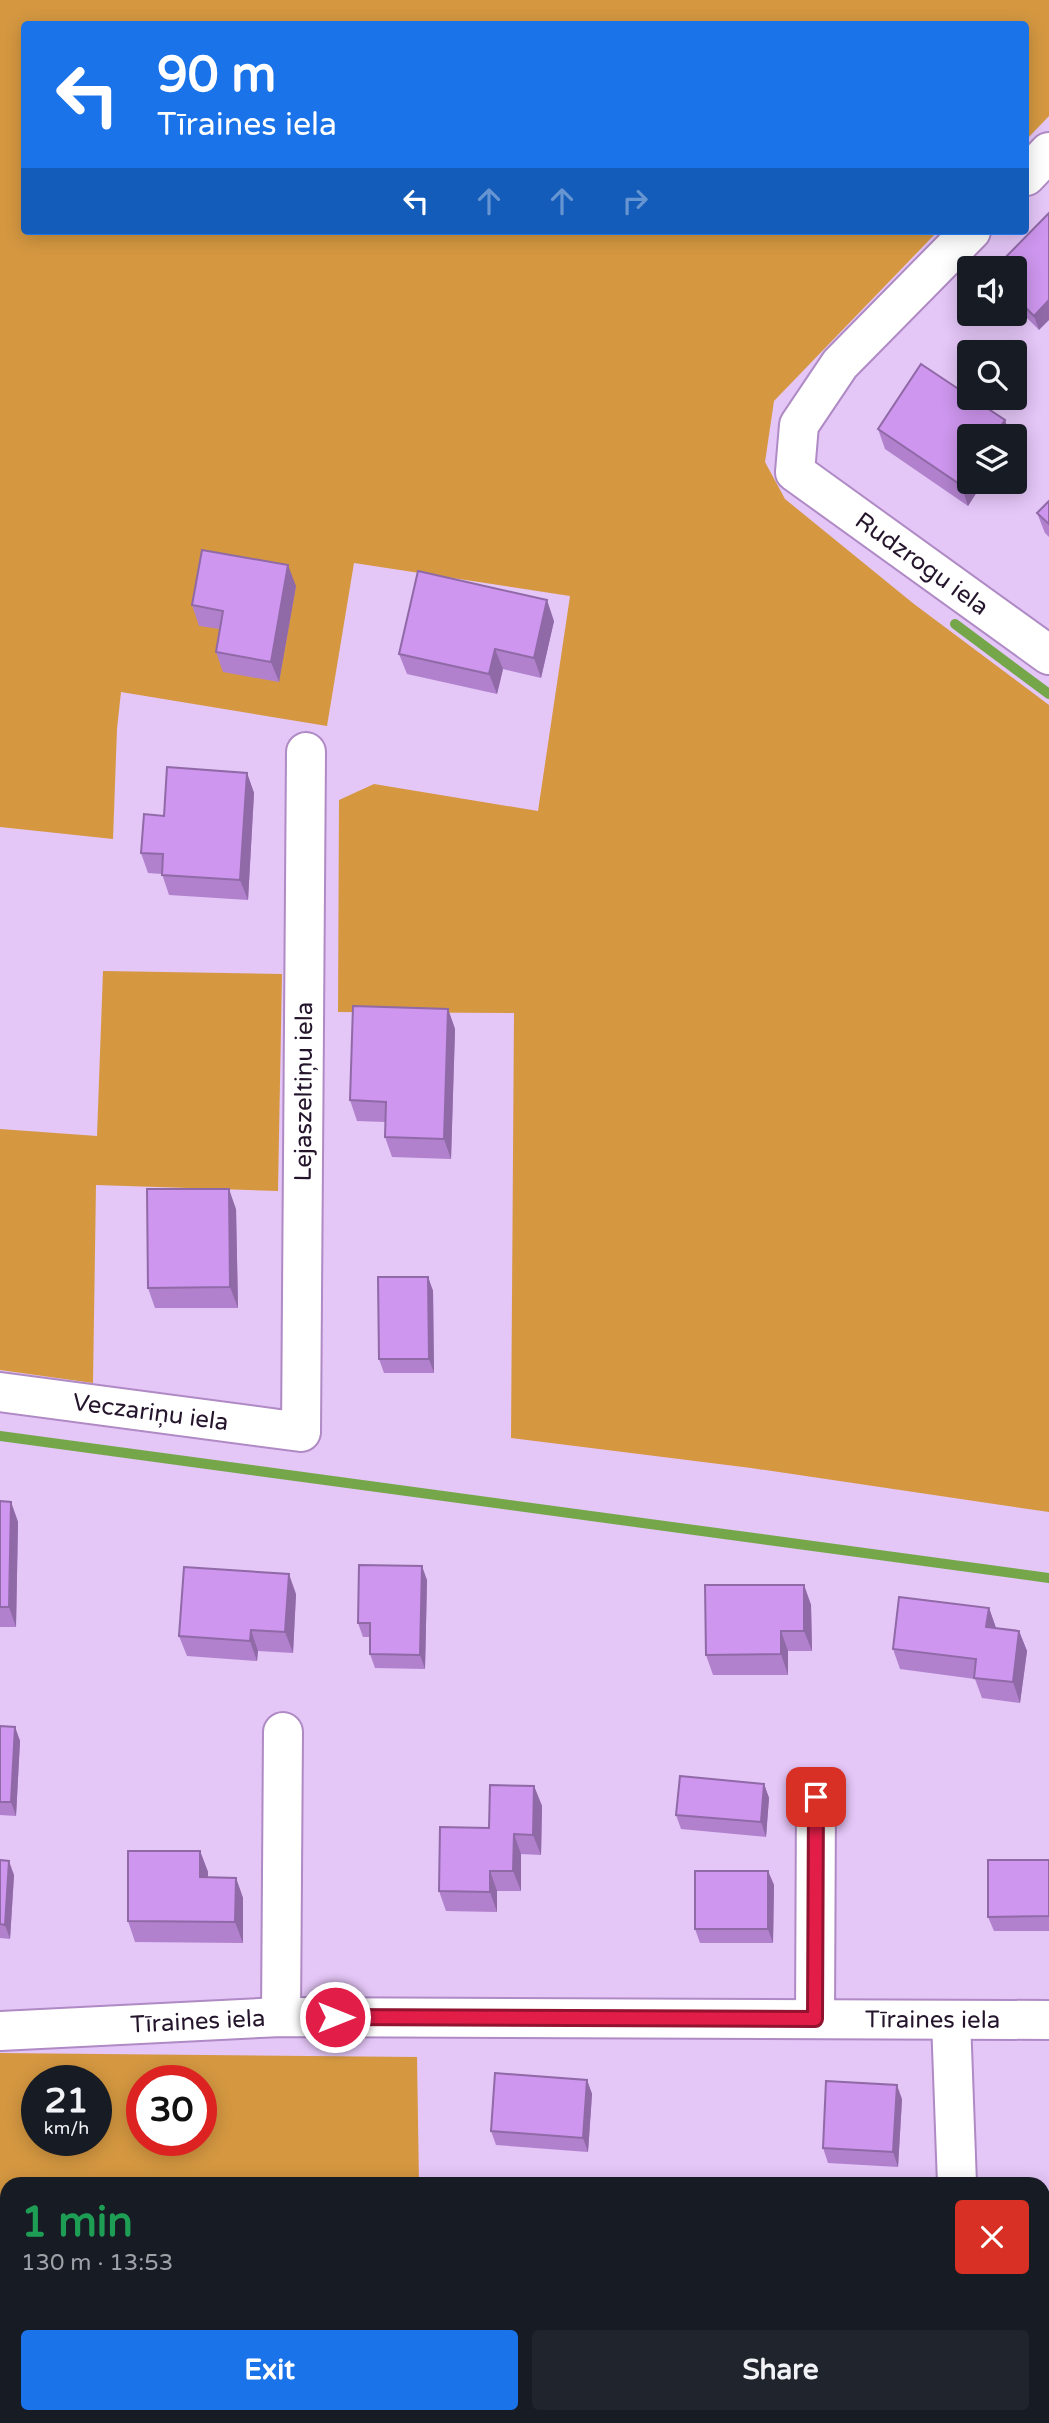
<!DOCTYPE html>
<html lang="en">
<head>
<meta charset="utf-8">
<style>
	body { margin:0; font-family:"Varela Round",sans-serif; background:#20242c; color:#f1f3f6; height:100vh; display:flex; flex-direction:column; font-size:26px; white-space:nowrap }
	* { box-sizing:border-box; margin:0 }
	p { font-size:23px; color:#9ea1a6 }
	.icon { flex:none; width:38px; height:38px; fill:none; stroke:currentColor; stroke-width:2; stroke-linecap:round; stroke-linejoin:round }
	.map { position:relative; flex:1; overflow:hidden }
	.sheet { position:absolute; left:0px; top:2177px; width:1050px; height:247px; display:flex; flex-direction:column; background:#171b24; border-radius:21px 21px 0 0; box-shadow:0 4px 18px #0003 }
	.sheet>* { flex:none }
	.banner { position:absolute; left:21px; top:21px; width:1008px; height:214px; border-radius:7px; box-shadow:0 4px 18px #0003; background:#1a73e8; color:#fff; overflow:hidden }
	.tools { position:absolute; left:957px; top:256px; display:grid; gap:14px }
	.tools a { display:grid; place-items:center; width:70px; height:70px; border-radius:7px; background:#171b24; box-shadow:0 4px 18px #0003; font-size:35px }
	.speed { position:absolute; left:21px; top:2065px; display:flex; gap:14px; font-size:35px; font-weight:700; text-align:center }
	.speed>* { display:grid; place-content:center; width:91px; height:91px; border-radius:50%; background:#171b24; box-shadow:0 4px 18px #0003; line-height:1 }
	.speed small { font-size:18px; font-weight:400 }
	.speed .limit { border:10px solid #d22; background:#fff; color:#111 }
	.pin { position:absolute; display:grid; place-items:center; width:60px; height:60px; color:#fff; margin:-30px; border-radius:14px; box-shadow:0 4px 10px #0006 }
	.me { position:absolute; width:77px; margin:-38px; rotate:90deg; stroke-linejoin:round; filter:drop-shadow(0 0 5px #0008) }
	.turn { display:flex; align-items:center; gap:24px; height:147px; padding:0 21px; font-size:32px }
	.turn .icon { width:91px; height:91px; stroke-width:2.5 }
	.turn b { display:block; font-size:49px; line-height:60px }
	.lanes { display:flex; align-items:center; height:66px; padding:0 21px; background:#0003; justify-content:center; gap:35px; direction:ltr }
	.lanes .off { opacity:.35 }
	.round { display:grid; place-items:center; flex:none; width:74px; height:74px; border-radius:7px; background:#20242c }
	.head { display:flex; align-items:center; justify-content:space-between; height:119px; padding:0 21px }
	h1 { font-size:42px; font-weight:700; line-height:52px; color:#1e9e55 }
	.action { display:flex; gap:14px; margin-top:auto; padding:14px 21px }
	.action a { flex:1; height:80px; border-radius:7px; background:#1a73e8; color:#fff; font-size:28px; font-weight:700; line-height:80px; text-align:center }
	.action a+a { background:#20242c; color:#f1f3f6 }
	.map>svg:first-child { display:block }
</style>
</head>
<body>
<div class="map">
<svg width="1049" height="2423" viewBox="0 0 1049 2423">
	<rect width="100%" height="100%" fill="#e4c6f7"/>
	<g fill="#d59841" fill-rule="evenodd">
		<path d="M0,0H1049V116L1026,140V24H24V231H938L774,401L765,462L785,499L914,604L1049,705V1512L751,1468L511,1438L514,1013L338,1012L339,800L374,784L538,811L570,596L354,563L327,726L121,692L117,729L113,839L0,827Z"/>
		<path d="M103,971L282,974L278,1191L96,1185L93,1383L0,1370V1129L97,1136Z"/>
		<path d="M0,2053L417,2057L419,2184H7V2417H693V2423H0ZM37,2081H96V2140H37ZM142,2081H201V2140H142Z"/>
		<path d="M1043,2261H1049V2423H956L955,2417H1043Z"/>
	</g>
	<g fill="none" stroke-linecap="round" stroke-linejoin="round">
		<g stroke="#75a74a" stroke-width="10">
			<path d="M955,624L1049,694"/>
			<path d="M0,1436L1049,1578"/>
		</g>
		<defs>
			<g id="minor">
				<path d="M1026,176L1049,152"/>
				<path id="s1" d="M971,231L840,364L799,425L795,472L1049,655"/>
				<path id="s2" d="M0,1392L301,1432L306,752"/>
				<path d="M281,2017L283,1732"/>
				<path d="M815,2019L816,1797"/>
				<path d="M951,2020L957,2184"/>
				<path id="s3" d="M0,2031L281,2017L1049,2020"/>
			</g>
		</defs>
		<use href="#minor" stroke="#af8ac4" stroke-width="42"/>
		<use href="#minor" stroke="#fff" stroke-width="38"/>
	</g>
	<g fill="#b181cd">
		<path d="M1049,213L1039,330L1015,306V268Z"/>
		<path d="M1005,420L1010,436H970V481H984L968,506L885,449L878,429Z"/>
		<path d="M1049,501V537L1045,533L1037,513Z"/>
		<path d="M296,586L279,682L223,672L216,652L220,629L199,626L192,605Z"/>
		<path d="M554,621L541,678L503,669L497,694L407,674L399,654Z"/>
		<path d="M247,773L254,793L248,900L169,895L162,874L148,873L141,853L164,816Z"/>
		<path d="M448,1009L455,1029L451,1159L392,1157L385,1137V1122L357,1121L350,1100Z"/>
		<path d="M236,1209L238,1308H155L148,1288Z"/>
		<path d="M428,1277L433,1291L434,1373H384L379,1359Z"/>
		<path d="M0,1501L11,1502L18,1522L16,1627H0Z"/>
		<path d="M427,1580L425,1669L375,1668L370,1654V1637H363L358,1623Z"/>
		<path d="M804,1585L811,1605L812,1651H788V1675H713L706,1655Z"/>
		<path d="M296,1594L293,1653L258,1651L257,1661L187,1656L179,1636Z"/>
		<path d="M989,1608L996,1628L1019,1631L1027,1651L1020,1703L982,1698L975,1679L900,1669L893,1649Z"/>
		<path d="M0,1726L15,1727L20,1741L16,1816L0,1815Z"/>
		<path d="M764,1784L769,1798L766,1837L681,1829L676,1815Z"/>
		<path d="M534,1786L542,1806L541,1855L521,1854V1891H497V1912L446,1911L439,1891L489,1828Z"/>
		<path d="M200,1851L208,1872V1878H236L243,1898V1943L135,1942L128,1921Z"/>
		<path d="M0,1860L14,1875L10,1939L0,1938Z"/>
		<path d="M1049,1860V1931H994L988,1917Z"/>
		<path d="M768,1871L774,1885L773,1943H700L695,1929Z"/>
		<path d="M587,2080L592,2094L588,2152L496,2145L491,2131Z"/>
		<path d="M902,2099L898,2167L828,2163L823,2148Z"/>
	</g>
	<g fill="#9069a7">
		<path d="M1049,300V320L1039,330L1034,316Z"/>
		<path d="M1005,420L1010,436H994Z"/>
		<path d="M970,472V481H984L968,506L961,485Z"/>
		<path d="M288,565L296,586L279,682L271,662Z"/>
		<path d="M547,600L554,621L541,678L534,658Z"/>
		<path d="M495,649L503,669L497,694L489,674Z"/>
		<path d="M247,773L254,793L248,900L240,880Z"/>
		<path d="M448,1009L455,1029L451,1159L444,1139Z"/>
		<path d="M229,1189L236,1209L238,1308L230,1287Z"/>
		<path d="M428,1277L433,1291L434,1373L429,1359Z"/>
		<path d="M11,1502L18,1522L16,1627L9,1607Z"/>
		<path d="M422,1566L427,1580L425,1669L420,1655Z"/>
		<path d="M289,1574L296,1594L293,1653L285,1632Z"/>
		<path d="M804,1585L811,1605L812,1651L804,1631Z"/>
		<path d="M989,1608L996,1628L986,1627Z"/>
		<path d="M251,1630L258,1651L257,1661L250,1641Z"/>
		<path d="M781,1631L788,1651V1675L781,1654Z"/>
		<path d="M1019,1631L1027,1651L1020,1703L1013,1682Z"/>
		<path d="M15,1727L20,1741L16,1816L11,1802Z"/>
		<path d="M764,1784L769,1798L766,1837L761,1822Z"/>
		<path d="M534,1786L542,1806L541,1855L533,1835Z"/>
		<path d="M514,1834L521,1854V1891L513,1871Z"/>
		<path d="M200,1851L208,1872L207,1898L200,1877Z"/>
		<path d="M9,1861L14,1875L10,1939L5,1925Z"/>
		<path d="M490,1871L497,1891V1912L490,1892Z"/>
		<path d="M768,1871L774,1885L773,1943L768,1929Z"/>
		<path d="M236,1878L243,1898V1943L235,1922Z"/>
		<path d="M587,2080L592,2094L588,2152L583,2138Z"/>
		<path d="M897,2085L902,2099L898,2167L893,2152Z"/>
	</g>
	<g fill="#ce96ee" stroke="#9069a7" stroke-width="2">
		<path d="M1049,213V300L1034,316L1015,297V268H995Z"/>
		<path d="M921,364L1005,420L994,436H970V472L961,485L878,429Z"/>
		<path d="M1049,501V524L1037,513Z"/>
		<path d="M202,550L288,565L271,662L216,652L223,611L192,605Z"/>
		<path d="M418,571L547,600L534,658L495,649L489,674L399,654Z"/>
		<path d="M167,767L247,773L240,880L162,875L163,854L141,853L144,814L164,816Z"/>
		<path d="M353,1006L448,1009L444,1139L385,1137L386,1102L350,1100Z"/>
		<path d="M147,1189H229L230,1287L148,1288Z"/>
		<path d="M378,1277H428L429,1359H379Z"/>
		<path d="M0,1501L11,1502L9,1607H0Z"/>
		<path d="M359,1565L422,1566L420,1655L370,1654V1623H358Z"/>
		<path d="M184,1567L289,1574L285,1632L251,1630L250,1641L179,1636Z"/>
		<path d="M705,1585H804V1631H781V1654L706,1655Z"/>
		<path d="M899,1597L989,1608L986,1627L1019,1631L1013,1682L974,1678L976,1659L893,1649Z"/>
		<path d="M0,1726L15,1727L11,1802H0Z"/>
		<path d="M680,1776L764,1784L761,1822L676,1815Z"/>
		<path d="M490,1785L534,1786L533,1835L514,1834L513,1871H490V1892L439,1891L440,1827L489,1828Z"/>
		<path d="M128,1851H200V1877L236,1878L235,1922L128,1921Z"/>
		<path d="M0,1860L9,1861L5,1925L0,1924Z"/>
		<path d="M988,1860H1049V1916L988,1917Z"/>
		<rect x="695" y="1871" width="73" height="58"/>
		<path d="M495,2073L587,2080L583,2138L491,2131Z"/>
		<path d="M826,2081L897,2085L893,2152L823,2148Z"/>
	</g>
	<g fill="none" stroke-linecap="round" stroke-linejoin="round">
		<defs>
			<path id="route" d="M335,2017L815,2019L816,1797"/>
		</defs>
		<use href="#route" stroke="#92132f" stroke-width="18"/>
		<use href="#route" stroke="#e11d48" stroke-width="12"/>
	</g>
	<g text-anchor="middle" stroke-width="6" stroke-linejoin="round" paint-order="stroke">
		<g font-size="24" fill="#24152c" stroke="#f9f1fe">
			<text dy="8" stroke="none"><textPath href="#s1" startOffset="464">Rudzrogu iela</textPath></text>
			<text dy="8" stroke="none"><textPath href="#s2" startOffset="644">Lejaszeltiņu iela</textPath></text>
			<text dy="8" stroke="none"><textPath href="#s2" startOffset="152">Veczariņu iela</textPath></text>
			<text dy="8" stroke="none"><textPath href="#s3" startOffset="933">Tīraines iela</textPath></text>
			<text dy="8" stroke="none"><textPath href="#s3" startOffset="198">Tīraines iela</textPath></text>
		</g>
	</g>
</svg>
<div class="tools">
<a><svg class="icon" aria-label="sound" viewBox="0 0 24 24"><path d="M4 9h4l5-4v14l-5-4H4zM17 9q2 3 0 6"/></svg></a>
<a><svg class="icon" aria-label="search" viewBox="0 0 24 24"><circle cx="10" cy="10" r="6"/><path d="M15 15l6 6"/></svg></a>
<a><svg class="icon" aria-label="layers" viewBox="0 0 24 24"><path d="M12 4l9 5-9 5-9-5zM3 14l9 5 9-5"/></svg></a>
</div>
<div class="speed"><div>21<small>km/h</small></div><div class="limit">30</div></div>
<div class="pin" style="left:816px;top:1797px;background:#d93025"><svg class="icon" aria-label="arrive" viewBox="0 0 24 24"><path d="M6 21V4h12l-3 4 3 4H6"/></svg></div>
<svg class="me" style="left:335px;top:2017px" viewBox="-20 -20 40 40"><circle r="17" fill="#e11d48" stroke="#fff" stroke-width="3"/><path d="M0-11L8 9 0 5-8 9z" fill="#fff"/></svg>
<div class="banner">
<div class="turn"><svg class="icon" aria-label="left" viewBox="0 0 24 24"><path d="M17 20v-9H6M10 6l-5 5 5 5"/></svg><div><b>90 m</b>Tīraines iela</div></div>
<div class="lanes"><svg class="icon" aria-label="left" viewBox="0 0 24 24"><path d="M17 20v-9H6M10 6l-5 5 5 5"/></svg><svg class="icon off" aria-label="ahead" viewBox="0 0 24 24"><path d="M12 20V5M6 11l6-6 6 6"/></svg><svg class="icon off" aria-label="ahead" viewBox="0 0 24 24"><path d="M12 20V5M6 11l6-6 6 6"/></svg><svg class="icon off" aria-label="right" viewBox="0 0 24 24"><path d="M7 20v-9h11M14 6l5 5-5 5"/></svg></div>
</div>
<section class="sheet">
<div class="head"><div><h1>1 min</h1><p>130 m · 13:53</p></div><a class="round" style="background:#d93025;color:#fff"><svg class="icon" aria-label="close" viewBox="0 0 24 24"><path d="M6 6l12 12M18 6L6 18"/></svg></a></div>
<div class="action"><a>Exit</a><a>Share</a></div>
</section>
</div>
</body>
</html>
